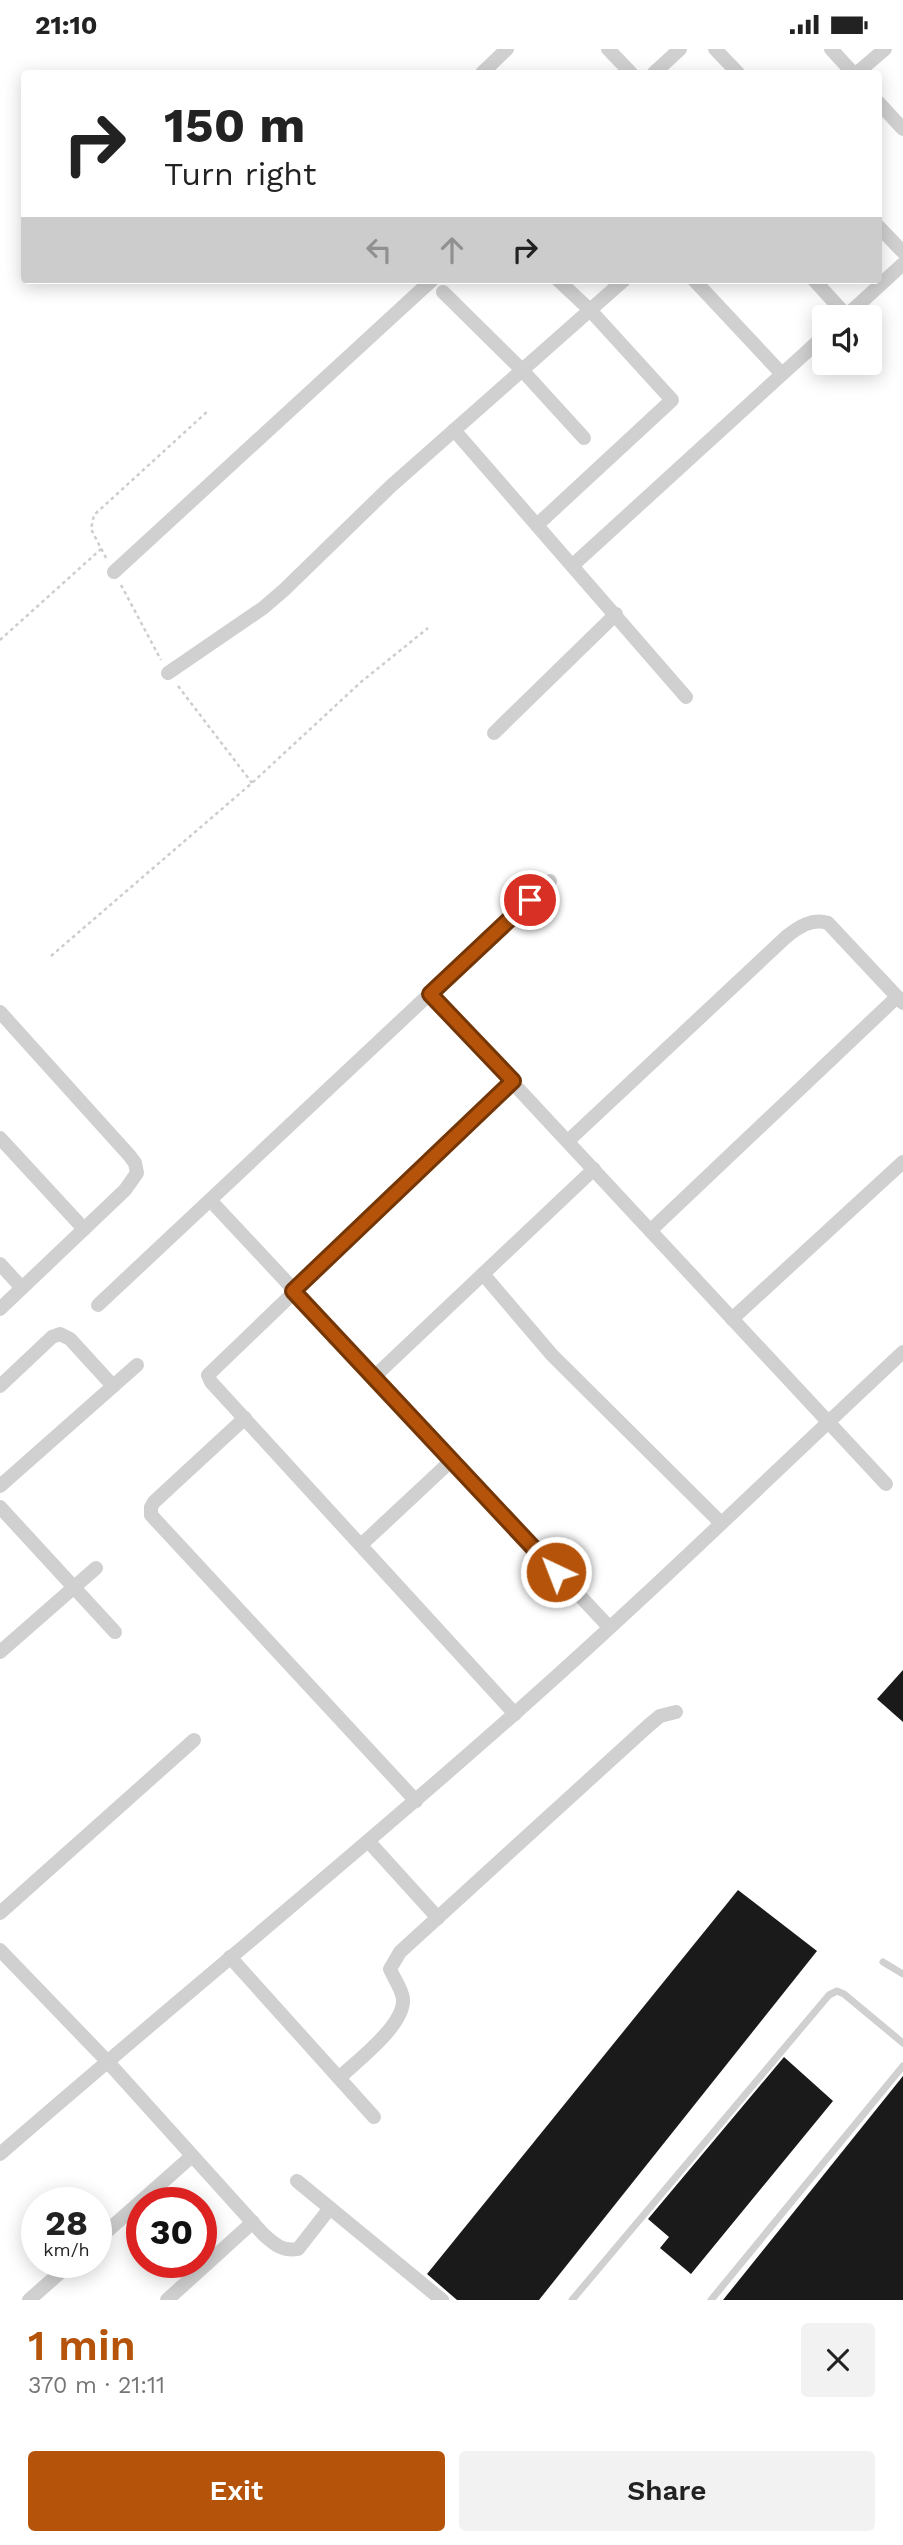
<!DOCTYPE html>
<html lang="en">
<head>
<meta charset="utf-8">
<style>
	body { margin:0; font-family:"Work Sans",sans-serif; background:#f2f2f2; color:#222; height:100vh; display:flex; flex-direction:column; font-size:26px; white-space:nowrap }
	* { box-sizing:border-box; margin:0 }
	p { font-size:23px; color:#767676 }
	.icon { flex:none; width:38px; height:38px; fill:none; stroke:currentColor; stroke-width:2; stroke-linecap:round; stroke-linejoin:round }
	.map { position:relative; height:2251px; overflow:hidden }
	.drawer { display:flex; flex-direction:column; background:#fff; flex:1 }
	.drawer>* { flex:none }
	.banner { position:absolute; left:21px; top:21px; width:861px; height:214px; border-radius:7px; box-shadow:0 4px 18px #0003; background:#fff; color:#222; overflow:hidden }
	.controls { position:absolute; left:812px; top:256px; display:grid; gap:14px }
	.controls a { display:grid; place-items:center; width:70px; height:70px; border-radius:7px; background:#fff; box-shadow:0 4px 18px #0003; font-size:35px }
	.speed { position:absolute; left:21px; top:2138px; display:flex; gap:14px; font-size:35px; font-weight:700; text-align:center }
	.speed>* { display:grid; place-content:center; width:91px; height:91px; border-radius:50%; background:#fff; box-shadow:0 4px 18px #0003; line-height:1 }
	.speed small { font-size:18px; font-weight:400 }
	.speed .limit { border:10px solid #d22; background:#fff; color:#111 }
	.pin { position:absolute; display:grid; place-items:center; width:60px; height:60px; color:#fff; margin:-30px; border:4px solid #fff; border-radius:50%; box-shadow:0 2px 7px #0007 }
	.me { position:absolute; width:77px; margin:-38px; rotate:317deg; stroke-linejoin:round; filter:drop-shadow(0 0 5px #0008) }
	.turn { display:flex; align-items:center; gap:24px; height:147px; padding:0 28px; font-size:32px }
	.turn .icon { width:91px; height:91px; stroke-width:2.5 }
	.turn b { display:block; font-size:49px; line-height:60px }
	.lanes { display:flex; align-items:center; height:66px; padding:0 28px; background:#0003; justify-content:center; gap:35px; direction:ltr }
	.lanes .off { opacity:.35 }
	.round { display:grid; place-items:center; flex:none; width:74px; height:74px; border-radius:7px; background:#f2f2f2 }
	.headline { display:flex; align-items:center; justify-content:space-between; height:119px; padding:0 28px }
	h1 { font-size:42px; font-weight:600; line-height:52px; color:#b45309 }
	.action { display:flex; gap:14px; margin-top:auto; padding:14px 28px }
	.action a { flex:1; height:80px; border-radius:7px; background:#b45309; color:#fff; font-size:28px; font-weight:600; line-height:80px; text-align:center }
	.action a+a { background:#f2f2f2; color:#222 }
	.status { display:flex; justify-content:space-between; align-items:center; height:49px; padding:0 35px; background:#fff; direction:ltr }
	.status svg { height:19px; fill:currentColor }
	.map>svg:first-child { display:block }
</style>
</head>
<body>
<div class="status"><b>21:10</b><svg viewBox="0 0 49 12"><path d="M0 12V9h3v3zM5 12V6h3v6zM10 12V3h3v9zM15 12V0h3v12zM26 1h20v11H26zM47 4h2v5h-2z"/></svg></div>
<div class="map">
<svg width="903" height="2251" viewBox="0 0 903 2251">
	<rect width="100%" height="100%" fill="#fff"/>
	<g fill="#1a1a1a">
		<path d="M903,1621V1673L877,1650Z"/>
		<path d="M738,1841L817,1902L539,2251H457L427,2225Z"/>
		<path d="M784,2008L833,2052L691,2225L660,2199L669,2188L648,2170Z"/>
		<path d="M903,2027V2251H723Z"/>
	</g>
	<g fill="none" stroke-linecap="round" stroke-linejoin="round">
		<g stroke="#cdcdcd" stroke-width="2.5" stroke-dasharray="3.5 3.5" stroke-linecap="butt">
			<path d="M106,509L91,480L94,466L209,361"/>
			<path d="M121,536L161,611"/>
			<path d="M0,591L101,500"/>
			<path d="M178,637L252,734"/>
			<path d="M51,907L252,734L361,633L428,579"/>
		</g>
		<g stroke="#d0d0d0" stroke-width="7">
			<path d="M883,1913L903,1925"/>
			<path d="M572,2251L829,1946L837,1942L844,1945L903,1994"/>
			<path d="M711,2251L903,2017"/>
		</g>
		<g stroke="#d0d0d0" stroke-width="14">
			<path d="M608,0L631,24"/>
			<path d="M715,0L738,24"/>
			<path d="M831,0L853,24"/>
			<path d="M482,24L507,0"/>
			<path d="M654,24L680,0"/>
			<path d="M857,24L885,0"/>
			<path d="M878,53L903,80"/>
			<path d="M878,177L903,203"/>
			<path d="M694,231L782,325"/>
			<path d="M814,231L846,266"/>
			<path d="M443,243L522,321L584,389"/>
			<path d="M845,268L903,215"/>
			<path d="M454,381L686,648"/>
			<path d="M537,476L672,351L590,261L558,231"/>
			<path d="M573,516L824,287"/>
			<path d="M114,523L432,231"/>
			<path d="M168,624L263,559L284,541L391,437L624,231"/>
			<path d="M494,684L616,565"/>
			<path d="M430,945L886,1435"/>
			<path d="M0,963L129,1106L135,1114L137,1124L125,1141L0,1260"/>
			<path d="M513,1033L208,1326L211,1333L515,1665"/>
			<path d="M0,1089L84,1180"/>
			<path d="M568,1092L786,888C798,878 812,869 828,874L903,954"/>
			<path d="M210,1151L609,1578"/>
			<path d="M651,1181L897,948"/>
			<path d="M0,1215L22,1239"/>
			<path d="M483,1225L552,1306L721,1474"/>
			<path d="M98,1256L550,832"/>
			<path d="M732,1270L903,1113"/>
			<path d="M374,1328L594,1120"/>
			<path d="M0,1337L52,1288L60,1285L70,1290L113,1337"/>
			<path d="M245,1369L154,1453L151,1458V1466L416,1752"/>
			<path d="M0,1437L137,1316"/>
			<path d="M0,1458L115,1583"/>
			<path d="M361,1496L452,1411"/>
			<path d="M0,1603L96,1519"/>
			<path d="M369,1793L438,1869"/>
			<path d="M0,1864L194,1691"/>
			<path d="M0,1901L107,2012L263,2185C274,2195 283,2203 298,2200L330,2159"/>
			<path d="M230,1908L374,2068"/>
			<path d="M339,2029C357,2012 405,1976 403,1950C402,1940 394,1930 390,1920L400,1903L648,1677L660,1667L676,1663"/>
			<path d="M0,2105C169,1958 344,1816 512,1667C646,1549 773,1424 903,1303"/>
			<path d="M297,2132L442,2251"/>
			<path d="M96,2192L192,2107"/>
			<path d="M29,2251L71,2214"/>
			<path d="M167,2251L253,2173"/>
		</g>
	</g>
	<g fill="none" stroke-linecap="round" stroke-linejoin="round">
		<defs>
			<path id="route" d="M530,851L430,945L513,1032L293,1242L556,1523"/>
		</defs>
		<use href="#route" stroke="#753606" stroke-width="18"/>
		<use href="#route" stroke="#b45309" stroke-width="12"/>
	</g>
</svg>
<div class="controls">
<a><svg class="icon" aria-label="sound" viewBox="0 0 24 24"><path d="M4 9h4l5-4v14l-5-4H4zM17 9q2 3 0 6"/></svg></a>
</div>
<div class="speed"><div>28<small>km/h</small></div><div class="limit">30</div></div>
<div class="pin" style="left:530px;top:851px;background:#d93025"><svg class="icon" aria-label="arrive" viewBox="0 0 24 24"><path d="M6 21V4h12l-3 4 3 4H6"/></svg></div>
<svg class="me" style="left:556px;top:1523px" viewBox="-20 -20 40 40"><circle r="17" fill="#b45309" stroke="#fff" stroke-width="3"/><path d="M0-11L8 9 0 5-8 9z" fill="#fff"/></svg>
<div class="banner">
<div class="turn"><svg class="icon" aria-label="right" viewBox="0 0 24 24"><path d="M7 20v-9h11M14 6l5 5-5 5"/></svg><div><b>150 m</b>Turn right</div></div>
<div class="lanes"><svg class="icon off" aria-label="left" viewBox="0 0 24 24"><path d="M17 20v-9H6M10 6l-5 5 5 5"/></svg><svg class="icon off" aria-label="ahead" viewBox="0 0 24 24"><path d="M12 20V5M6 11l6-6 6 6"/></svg><svg class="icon" aria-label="right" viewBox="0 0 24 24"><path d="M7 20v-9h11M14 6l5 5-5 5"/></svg></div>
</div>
</div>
<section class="drawer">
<div class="headline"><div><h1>1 min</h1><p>370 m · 21:11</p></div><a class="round"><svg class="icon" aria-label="close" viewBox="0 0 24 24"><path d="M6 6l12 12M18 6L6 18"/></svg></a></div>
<div class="action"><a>Exit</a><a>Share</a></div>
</section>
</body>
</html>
